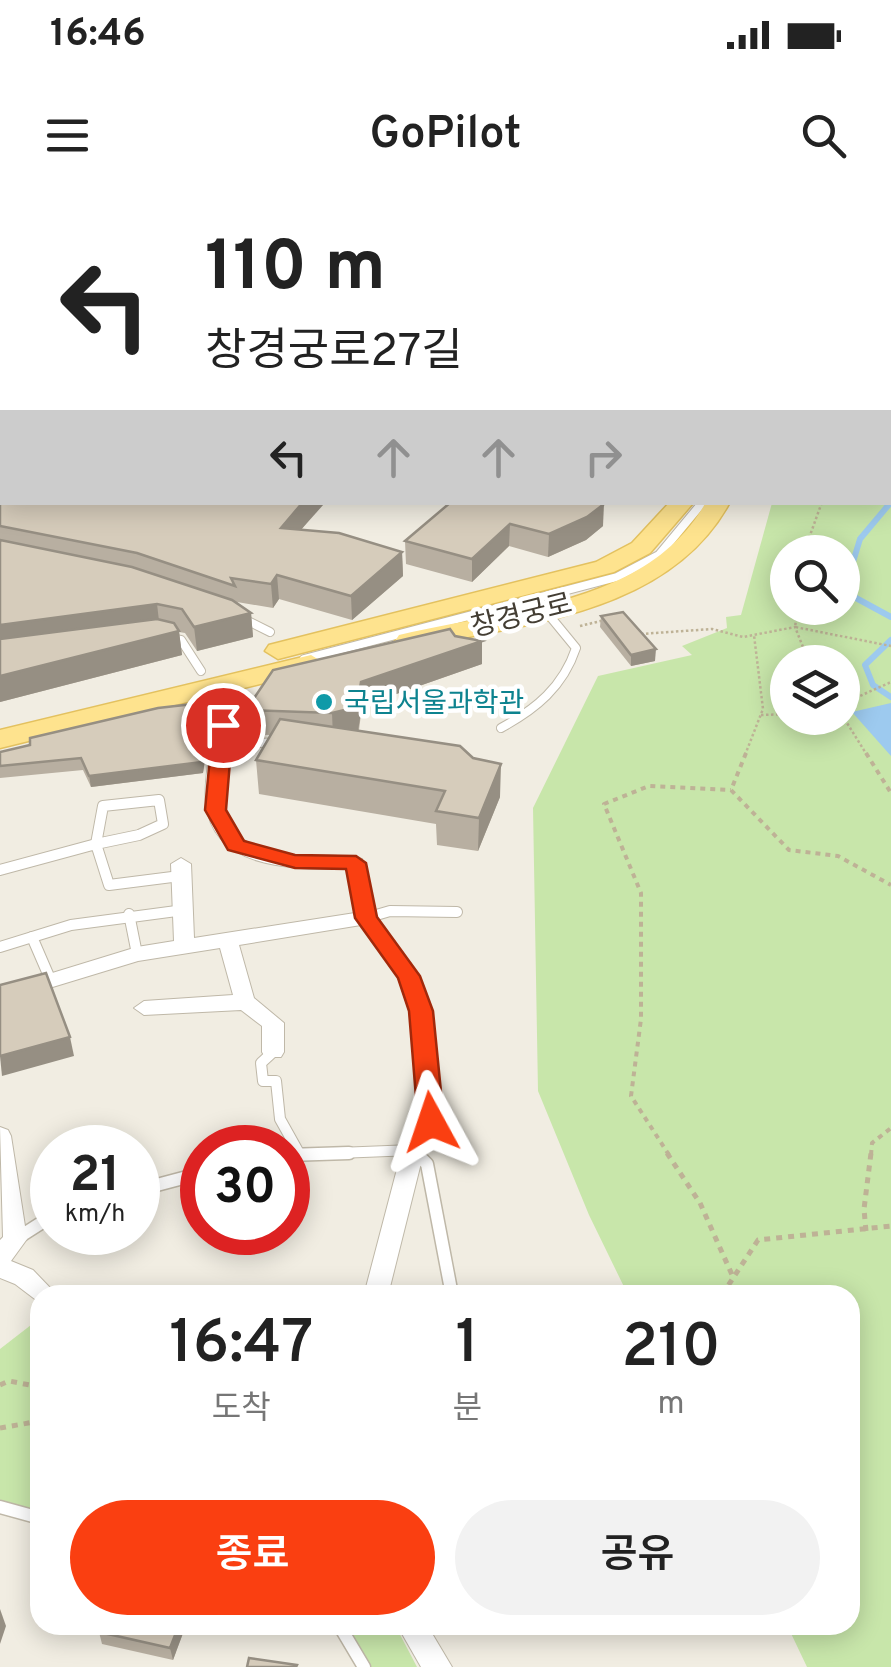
<!DOCTYPE html>
<html lang="ko">
<head>
<meta charset="utf-8">
<style>
	body { margin:0; font-family:Overpass,"Noto Sans KR",sans-serif; background:#f2f2f2; color:#222; height:100vh; display:flex; flex-direction:column; font-size:38px; white-space:nowrap }
	* { box-sizing:border-box; margin:0 }
	p { font-size:32px; color:#767676 }
	.icon { flex:none; width:55px; height:55px; fill:none; stroke:currentColor; stroke-width:2; stroke-linecap:round; stroke-linejoin:round }
	.map { position:relative; flex:1; overflow:hidden }
	.details { position:absolute; left:30px; top:1085px; width:830px; height:350px; display:flex; flex-direction:column; background:#fff; border-radius:30px; box-shadow:0 5px 25px #0003 }
	.details>* { flex:none }
	.guide { position:absolute; left:0px; top:0px; width:892px; height:305px; box-shadow:0 5px 25px #0003; background:#fff; color:#222; overflow:hidden }
	.buttons { position:absolute; left:770px; top:335px; display:grid; gap:20px }
	.buttons a { display:grid; place-items:center; width:90px; height:90px; border-radius:50%; background:#fff; box-shadow:0 5px 25px #0003; font-size:50px }
	.speed { position:absolute; left:30px; top:925px; display:flex; gap:20px; font-size:50px; font-weight:700; text-align:center }
	.speed>* { display:grid; place-content:center; width:130px; height:130px; border-radius:50%; background:#fff; box-shadow:0 5px 25px #0003; line-height:1 }
	.speed small { font-size:25px; font-weight:400 }
	.speed .limit { border:15px solid #d22; background:#fff; color:#111 }
	.pin { position:absolute; display:grid; place-items:center; width:85px; height:85px; color:#fff; margin:-42px; border:5px solid #fff; border-radius:50%; box-shadow:0 2px 10px #0007 }
	.me { position:absolute; width:110px; margin:-55px; rotate:355deg; stroke-linejoin:round; filter:drop-shadow(0 0 8px #0008) }
	.turn { display:flex; align-items:center; gap:35px; height:210px; padding:0 40px; font-size:45px }
	.turn .icon { width:130px; height:130px; stroke-width:2.5 }
	.turn b { display:block; font-size:70px; line-height:85px }
	.lanes { display:flex; align-items:center; height:95px; padding:0 40px; background:#0003; justify-content:center; gap:50px; direction:ltr }
	.lanes .off { opacity:.35 }
	.eta { display:flex; justify-content:space-evenly; align-items:center; height:170px; text-align:center }
	.eta b { font-size:60px; font-weight:600; line-height:70px }
	.primary-button { display:flex; gap:20px; margin-top:auto; padding:20px 40px }
	.primary-button a { flex:1; height:115px; border-radius:60px; background:#fa3f11; color:#fff; font-size:40px; font-weight:600; line-height:115px; text-align:center }
	.primary-button a+a { background:#f2f2f2; color:#222 }
	.status { display:flex; justify-content:space-between; align-items:center; height:70px; padding:0 50px; background:#fff; direction:ltr }
	.status svg { height:28px; fill:currentColor }
	header { display:flex; justify-content:space-between; align-items:center; height:130px; padding:0 40px; background:#fff; font-size:45px; font-weight:600 }
	.map>svg:first-child { display:block }
</style>
</head>
<body>
<div class="status"><b>16:46</b><svg viewBox="0 0 49 12"><path d="M0 12V9h3v3zM5 12V6h3v6zM10 12V3h3v9zM15 12V0h3v12zM26 1h20v11H26zM47 4h2v5h-2z"/></svg></div>
<header><svg class="icon" aria-label="menu" viewBox="0 0 24 24"><path d="M4 6h16M4 12h16M4 18h16"/></svg>GoPilot<svg class="icon" aria-label="search" viewBox="0 0 24 24"><circle cx="10" cy="10" r="6"/><path d="M15 15l6 6"/></svg></header>
<div class="map">
<svg width="891" height="1467" viewBox="0 0 891 1467">
	<rect width="100%" height="100%" fill="#f1ede2"/>
	<g fill="#c8e6aa" fill-rule="evenodd">
		<path d="M891,214V1467H807L787,1425H850V1095H628L589,1015L538,891L533,608L598,476L692,455L682,446L727,428L726,417L741,415L772,303L890,302ZM788,352H842V408H788ZM788,462H842V518H788Z"/>
		<path d="M40,1118V1318L0,1307V1149Z"/>
		<path d="M339,1425H395L417,1467H364Z"/>
	</g>
	<path fill="#9dcaef" d="M891,503V556L852,512Z"/>
	<g fill="none" stroke-linecap="round" stroke-linejoin="round">
		<path stroke="#9dcaef" stroke-width="5" d="M890,65L891,70"/>
		<g stroke="#9dcaef" stroke-width="6">
			<path d="M890,275L891,279"/>
			<path d="M891,302L860,339L846,385L856,398L891,417"/>
			<path d="M891,440L865,465L873,485L891,497"/>
		</g>
		<defs>
			<g id="lane-far3">
				<path d="M58,0L63,2"/>
				<path d="M155,0L159,2"/>
				<path d="M300,2L306,0"/>
			</g>
			<g id="lane-far2">
				<path d="M242,418L270,432"/>
				<path d="M169,438L181,440L201,471"/>
				<path d="M304,459L617,377L659,355L703,302"/>
				<path d="M501,528C536,509 563,487 576,448L544,409"/>
				<path d="M220,545L278,542"/>
			</g>
			<g id="lane-far1">
				<path d="M159,600L163,624L139,635L96,644L103,606Z"/>
				<path d="M0,670L96,644L109,685L180,676"/>
				<path d="M129,714L137,754"/>
				<path d="M366,718L390,711L457,712"/>
				<path d="M32,737L51,781"/>
				<path d="M0,747L71,725L184,710"/>
				<path d="M273,852L261,863L263,881H276L280,919L299,953"/>
				<path d="M288,955L413,950L418,955"/>
			</g>
			<g id="lane">
				<path d="M416,953L427,964L452,1095"/>
				<path d="M288,955L349,953"/>
				<path d="M138,990L202,973"/>
				<path d="M16,1039L52,1016"/>
				<path d="M0,1307L40,1318"/>
				<path d="M339,1425L364,1467"/>
			</g>
			<g id="street">
				<path d="M221,482L229,487C249,537 187,621 261,649C294,661 329,651 362,659L376,717L419,776L431,811L442,922L424,951L388,1095H364L402,950L420,921L411,811L399,778L361,725L239,745L254,798L284,823V852L281,857H265L262,852V826L241,810L144,815L134,808L144,801L233,795L220,748L138,761L0,803V789L137,747L174,741L171,664L181,658L191,664L194,738L355,713L347,669C296,669 213,671 206,603C204,585 208,566 210,549C213,527 221,508 213,487Z"/>
				<path d="M0,927L8,930L11,936L27,1039L11,1061L33,1070L57,1095H40V1103L15,1084L0,1078V1040L3,1037Z"/>
				<path d="M397,1425H427L452,1467H421Z"/>
			</g>
			<g id="primary">
				<path d="M769,0H787V2H770Z"/>
				<path d="M792,0H810V2H793Z"/>
				<path d="M670,302H694L650,353L614,372L278,459L265,451L269,445L596,362L632,343Z"/>
				<path d="M706,302H730C669,415 521,424 408,449L395,441L399,435C502,410 648,407 706,302Z"/>
				<path d="M311,455L324,463L321,469L0,548V530Z"/>
			</g>
		</defs>
		<use href="#lane-far3" stroke="#bfb8a8" stroke-width="8"/>
		<use href="#lane-far2" stroke="#bfb8a8" stroke-width="10"/>
		<use href="#lane-far1" stroke="#bfb8a8" stroke-width="12"/>
		<use href="#lane" stroke="#bfb8a8" stroke-width="15"/>
		<use href="#street" stroke="#bfb8a8" stroke-width="2"/>
		<use href="#primary" stroke="#e3c15f" stroke-width="3"/>
		<g stroke="#beb296" stroke-width="2.5" stroke-dasharray="2.5 2.5" stroke-linecap="butt">
			<path d="M804,352L822,302"/>
			<path d="M798,408L795,427L891,446"/>
			<path d="M580,426L605,420"/>
			<path d="M641,434L712,429L743,437L795,427L809,462"/>
			<path d="M842,504L891,482"/>
			<path d="M761,515L788,514"/>
			<path d="M842,515L867,555"/>
			<path d="M745,555L763,509L754,435"/>
		</g>
		<g stroke="#beb296" stroke-width="4" stroke-dasharray="5 5" stroke-linecap="butt">
			<path d="M746,553L731,590L789,650L838,656L891,685"/>
			<path d="M866,553L891,593"/>
			<path d="M669,955L631,896L641,819V693L604,604L649,586L731,590"/>
			<path d="M871,955L872,943L891,928"/>
		</g>
		<g stroke="#beb296" stroke-width="5" stroke-dasharray="6 6" stroke-linecap="butt">
			<path d="M667,953L700,1003L733,1077"/>
			<path d="M866,1031L864,1009L871,953"/>
			<path d="M722,1095L758,1040L891,1026"/>
			<path d="M0,1185L9,1181L40,1187"/>
			<path d="M0,1228L40,1221"/>
		</g>
		<use href="#lane-far3" stroke="#fff" stroke-width="6"/>
		<use href="#lane-far2" stroke="#fff" stroke-width="8"/>
		<use href="#lane-far1" stroke="#fff" stroke-width="10"/>
		<use href="#lane" stroke="#fff" stroke-width="12"/>
		<use href="#street" fill="#fff" fill-rule="evenodd"/>
		<use href="#primary" fill="#fee38e" fill-rule="evenodd"/>
	</g>
	<g fill="#b8afa1">
		<path d="M0,275L2,302H323L301,330L402,352L403,376L352,420L279,399L273,408L237,402L251,413L253,437L197,451L185,433L179,432L182,455L0,502Z"/>
		<path d="M451,302L603,326L586,340L548,357L509,346L472,382L406,364L405,341Z"/>
		<path d="M601,416L655,461L631,466L600,427Z"/>
		<path d="M455,436L482,441V464L362,506L359,530L500,597L478,651L437,645L436,624L259,594L256,560L270,535L248,534L246,510Z"/>
		<path d="M211,502L212,513L203,573L91,587L83,570L0,578V552Z"/>
		<path d="M101,1425H186L173,1460L102,1444L99,1432Z"/>
	</g>
	<g fill="#968f83">
		<path d="M2,106V129L0,130V107Z"/>
		<path d="M2,146V170L0,172V148Z"/>
		<path d="M2,234V263L0,268V238Z"/>
		<path d="M303,302H323L324,304L282,351L281,328Z"/>
		<path d="M604,304L603,326L586,340L548,357L549,334Z"/>
		<path d="M510,324L509,346L472,382V359Z"/>
		<path d="M402,352L403,376L352,420L351,396Z"/>
		<path d="M277,375L279,399L273,408L271,384Z"/>
		<path d="M157,404L160,429L0,449V425Z"/>
		<path d="M251,413L253,437L197,451L194,427Z"/>
		<path d="M179,431L182,455L0,502V476Z"/>
		<path d="M482,441V464L362,506L358,531L333,537L332,513L361,482Z"/>
		<path d="M656,449L655,461L631,466V455Z"/>
		<path d="M211,502L212,513L203,573L91,587L89,576Z"/>
		<path d="M501,564L500,597L478,651L479,618Z"/>
		<path d="M70,837L74,856L2,876L0,856Z"/>
		<path d="M0,1409L6,1426L0,1444Z"/>
		<path d="M179,1425H186L173,1460L170,1448Z"/>
	</g>
	<g fill="#d6ccbb" stroke="#968f83" stroke-width="2.5">
		<path d="M654,0H752L751,2H758H653Z"/>
		<path d="M0,22H2V106L0,107Z"/>
		<path d="M0,128L2,129V146L0,148Z"/>
		<path d="M0,186L2,187V214L0,213Z"/>
		<path d="M2,274V302H303L281,328L339,333L402,352L351,396L277,375L271,384L231,378L235,386L137,353L0,326V275Z"/>
		<path d="M451,302H600L604,304L587,317L549,334L510,324L472,359L405,341Z"/>
		<path d="M0,340L132,367L232,400L251,413L194,427L182,409L157,404L0,425Z"/>
		<path d="M623,412L656,449L631,455L601,416Z"/>
		<path d="M157,419L174,423L179,431L0,476V439Z"/>
		<path d="M450,429L455,436L482,441L361,482L357,507L332,513L246,510L273,470Z"/>
		<path d="M211,502L202,562L89,576L81,558L0,566V552L30,545V538L158,508Z"/>
		<path d="M280,519L460,546L473,558L501,564L479,618L436,611L445,591L256,560Z"/>
		<path d="M46,773L70,837L0,856V785Z"/>
		<path d="M101,1425H179L170,1448L99,1432Z"/>
		<path d="M249,1458L297,1465L296,1467H247Z"/>
	</g>
	<path fill="#fa3f11" stroke="#a2290b" stroke-width="2.5" d="M223,519L233,525L226,610L244,641L295,655L356,656L366,663L377,717L420,776L433,811L444,922L440,929L431,932L418,922L409,811L398,778L355,718L346,669L295,668L228,650L205,610L213,525Z"/>
	<circle fill="#0f9aa8" stroke="#fff" stroke-width="4" cx="324" cy="502" r="10"/>
	<g text-anchor="middle" stroke-width="9" stroke-linejoin="round" paint-order="stroke">
		<g font-size="28" fill="#433d33" stroke="#fff">
			<text transform="translate(521 414) rotate(-14)" y="10">창경궁로</text>
		</g>
		<g font-size="28" fill="#0d838f" stroke="#fff" text-anchor="start">
			<text x="344" y="512">국립서울과학관</text>
		</g>
	</g>
</svg>
<div class="buttons">
<a><svg class="icon" aria-label="search" viewBox="0 0 24 24"><circle cx="10" cy="10" r="6"/><path d="M15 15l6 6"/></svg></a>
<a><svg class="icon" aria-label="layers" viewBox="0 0 24 24"><path d="M12 4l9 5-9 5-9-5zM3 14l9 5 9-5"/></svg></a>
</div>
<div class="speed"><div>21<small>km/h</small></div><div class="limit">30</div></div>
<div class="pin" style="left:223px;top:525px;background:#d93025"><svg class="icon" aria-label="arrive" viewBox="0 0 24 24"><path d="M6 21V4h12l-3 4 3 4H6"/></svg></div>
<svg class="me" style="left:431px;top:922px" viewBox="-20 -20 40 40"><path d="M0-17L14 15 0 8-14 15z" fill="#fa3f11" stroke="#fff" stroke-width="4"/></svg>
<div class="guide">
<div class="turn"><svg class="icon" aria-label="left" viewBox="0 0 24 24"><path d="M17 20v-9H6M10 6l-5 5 5 5"/></svg><div><b>110 m</b>창경궁로27길</div></div>
<div class="lanes"><svg class="icon" aria-label="left" viewBox="0 0 24 24"><path d="M17 20v-9H6M10 6l-5 5 5 5"/></svg><svg class="icon off" aria-label="ahead" viewBox="0 0 24 24"><path d="M12 20V5M6 11l6-6 6 6"/></svg><svg class="icon off" aria-label="ahead" viewBox="0 0 24 24"><path d="M12 20V5M6 11l6-6 6 6"/></svg><svg class="icon off" aria-label="right" viewBox="0 0 24 24"><path d="M7 20v-9h11M14 6l5 5-5 5"/></svg></div>
</div>
<section class="details">
<div class="eta">
<div><b>16:47</b><p>도착</p></div>
<div><b>1</b><p>분</p></div>
<div><b>210</b><p>m</p></div>
</div>
<div class="primary-button"><a>종료</a><a>공유</a></div>
</section>
</div>
</body>
</html>
